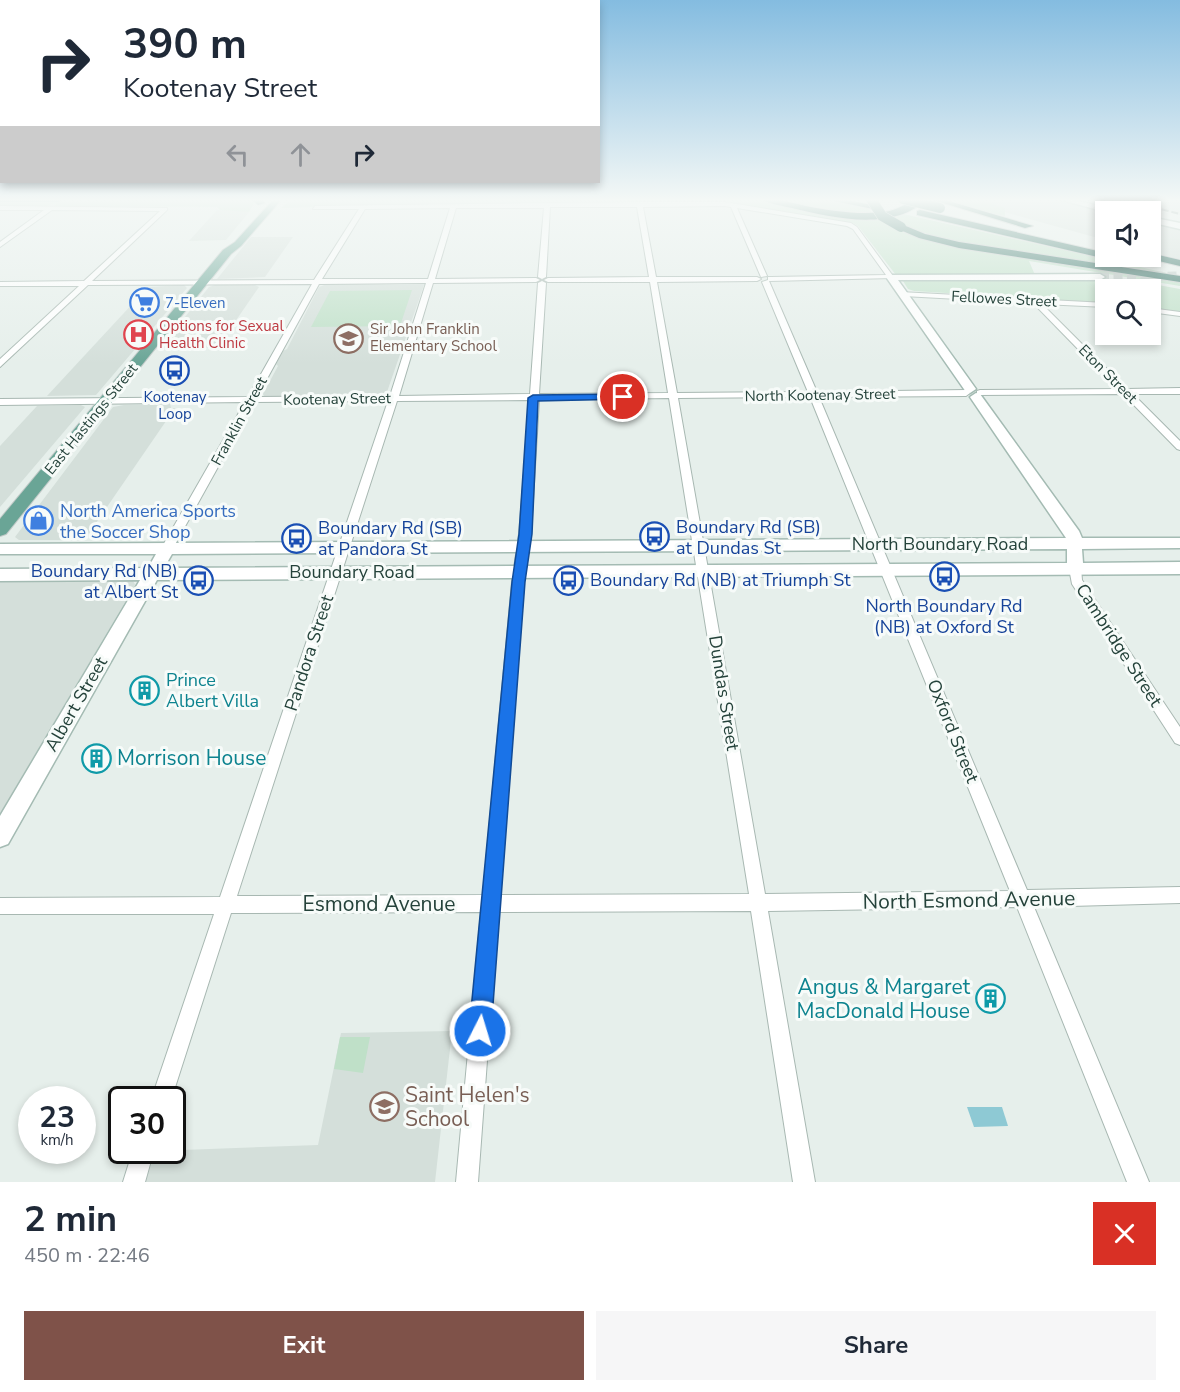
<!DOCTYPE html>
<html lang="en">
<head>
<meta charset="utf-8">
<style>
	body { margin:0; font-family:"Nunito Sans",sans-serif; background:#f6f6f7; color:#1f2937; height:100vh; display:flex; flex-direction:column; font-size:22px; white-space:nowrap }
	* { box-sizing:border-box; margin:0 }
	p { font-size:20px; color:#747a83 }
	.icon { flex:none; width:33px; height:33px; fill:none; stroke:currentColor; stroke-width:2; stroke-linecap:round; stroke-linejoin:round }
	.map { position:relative; height:1182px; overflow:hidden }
	.details { display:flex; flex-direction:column; background:#fff; flex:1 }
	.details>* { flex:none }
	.hud { position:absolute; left:0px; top:0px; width:600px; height:183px; box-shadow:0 3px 9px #0003; background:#fff; color:#1f2937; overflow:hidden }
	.fabs { position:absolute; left:1095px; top:201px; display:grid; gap:12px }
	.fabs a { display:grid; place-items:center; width:66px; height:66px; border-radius:0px; background:#fff; box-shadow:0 3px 9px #0003; font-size:30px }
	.speed { position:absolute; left:18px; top:1086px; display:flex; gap:12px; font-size:30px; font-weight:700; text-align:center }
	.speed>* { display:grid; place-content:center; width:78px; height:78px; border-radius:50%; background:#fff; box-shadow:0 3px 9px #0003; line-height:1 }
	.speed small { font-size:15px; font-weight:400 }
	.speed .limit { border:3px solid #111; border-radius:9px; background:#fff; color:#111 }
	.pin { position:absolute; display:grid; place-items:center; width:51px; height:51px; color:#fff; margin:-26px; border:3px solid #fff; border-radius:50%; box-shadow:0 2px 6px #0007 }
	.me { position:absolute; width:66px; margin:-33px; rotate:5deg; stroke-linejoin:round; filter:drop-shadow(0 0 4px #0008) }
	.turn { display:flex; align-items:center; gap:21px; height:126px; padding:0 24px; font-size:27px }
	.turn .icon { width:78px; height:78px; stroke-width:2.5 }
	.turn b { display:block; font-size:42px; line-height:51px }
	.lanes { display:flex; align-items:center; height:57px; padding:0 24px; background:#0003; justify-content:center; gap:30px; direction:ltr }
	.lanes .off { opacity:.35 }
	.round { display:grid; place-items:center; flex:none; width:63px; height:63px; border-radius:0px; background:#f6f6f7 }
	.summary { display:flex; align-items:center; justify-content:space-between; height:102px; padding:0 24px }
	h1 { font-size:36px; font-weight:700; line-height:45px }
	.primary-button { display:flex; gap:12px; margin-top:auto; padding:12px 24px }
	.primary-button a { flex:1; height:69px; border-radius:0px; background:#7f5249; color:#fff; font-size:24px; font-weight:700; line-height:69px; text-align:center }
	.primary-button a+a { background:#f6f6f7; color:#1f2937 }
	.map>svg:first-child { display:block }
</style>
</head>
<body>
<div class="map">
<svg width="1180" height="1182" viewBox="0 0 1180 1182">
	<rect width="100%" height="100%" fill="#e6efeb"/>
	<g fill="#d4dfda">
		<path d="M958,199H1055L1112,211L1106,212L1105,240Z"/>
		<path d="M1118,199H1180V215Z"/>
		<path d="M217,210H241L249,212L226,240L189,241Z"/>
		<path d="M1151,220L1180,227V259L1151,252Z"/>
		<path d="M251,237H293L265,277L217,279Z"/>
		<path d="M327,284L424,285L387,392L377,396H264L263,394L278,366L276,364L283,351L287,349L319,287Z"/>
		<path d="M184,285L187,288L96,395L47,396L148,287Z"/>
		<path d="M215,285H255L259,287L217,348H160L209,287Z"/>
		<path d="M170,404L171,408H175L87,536L75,540H19L15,537L113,407L124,405Z"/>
		<path d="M37,406L81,405L85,407L0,507V446Z"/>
		<path d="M132,580L135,584L134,587L0,814V582Z"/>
		<path d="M452,1031L435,1182H145L156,1151L318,1145L341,1033Z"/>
	</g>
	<g fill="#bfe0c8">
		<path d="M155,199H251L254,203L249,212L220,210L217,207L55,206L56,203L46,206H0V201H109Z"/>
		<path d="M299,199H758L803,210L876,217L902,232L952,247L1180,282V286L1029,261L1035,275H896L858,226L853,223L735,203L719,202L369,205L281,208L287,203Z"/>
		<path d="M772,199H817L867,206L872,213L813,209Z"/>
		<path d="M949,199H976L1005,208V216L973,209Z"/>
		<path d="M899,213L1180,276V278L950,241L909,228L887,215Z"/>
		<path d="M1125,279L1180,289V312L1151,308L1150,290H1106L1105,303L914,291L908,289L903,281Z"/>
		<path d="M412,290L400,326L311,327L330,291Z"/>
		<path d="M340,1037H370L363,1073L334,1069Z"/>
	</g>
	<path fill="#8ec9d4" d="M967,1107H1002L1008,1126L974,1127Z"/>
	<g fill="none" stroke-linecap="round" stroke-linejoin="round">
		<path stroke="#bfccc8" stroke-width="9" stroke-dasharray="9 4.5" stroke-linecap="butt" d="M1100,277L1180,276"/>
		<defs>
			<g id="street">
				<path d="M640,202H725L851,223L857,227L893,276V278L769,281L817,392L966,390L970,393L966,396L819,397L1027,890L1180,887V903L1034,907L1149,1182H1127L1017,907L768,911L815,1182H793L751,911L498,912L478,1182H456L481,912L231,913L171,1100H151L214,914H0V898L220,897L388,401L254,402L172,550H164L162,547L245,402L0,405V399L248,397L312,284L88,285L0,367V359L79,286H0V282L84,281L160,211L52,210L0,247V242L44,210H0V206L167,208V210L92,281L314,280L359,209H313L315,206ZM725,206L731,207L761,277L767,276L737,208L847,226L853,229L886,275L771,277H768V280L762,282L808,392L677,393L657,282L757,281L761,279L757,277H656L643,207ZM550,207H637L649,277L548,278L544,280L548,282H650L668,393L539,394L546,283L542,281L538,283L530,394L399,396L433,283L536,282L540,280L536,278L435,279L456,208H544L538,277L542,279L546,277ZM450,208L428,279H322L365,209ZM426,283L390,396L257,397L319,284ZM810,397L1010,891L765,894L678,398ZM669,398L749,894L500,895L524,582L531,534L539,400ZM530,400L519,534L512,582L483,895L237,896L397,401Z"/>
				<path d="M900,292L1106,303V307L1042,304L1127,389L1180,388V394H1133L1180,441V450L1177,449L1123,394L977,395V391L980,390L1117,389L1033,303L903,296L899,294Z"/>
				<path d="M1150,308L1180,312V316L1150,312Z"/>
				<path d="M1075,564L1081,568L1082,580L1180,727V745L1175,743L1072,584L1069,568Z"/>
				<path d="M133,1150H154L145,1182H123Z"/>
			</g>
			<g id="secondary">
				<path d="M1058,199H1071L1122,212H1106Z"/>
				<path d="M1150,217L1180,223V229L1150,222Z"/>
				<path d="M888,275L1100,274L1105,277L1100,280H898L976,389L970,393L966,392L886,277Z"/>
				<path d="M976,393L980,394L1079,531L1082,538H1180V548L1082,549L1083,563L1180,562V574L157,580L8,844L0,847V816L140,580L0,581V569L148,568L156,554H0V544L1066,538L970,397ZM1067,549V563L164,568L172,554Z"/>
			</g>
			<path id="primary" d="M274,199H282L241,246L231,254L6,534L0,536V519L223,250L235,242Z"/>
			<g id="highway">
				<path d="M0,199H63L59,202H0Z"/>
				<path d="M251,199H260L265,203L258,205Z"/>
				<path d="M761,199C776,198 791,203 806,206C832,211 858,215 884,212C900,210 913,198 927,199C893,232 833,218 792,208C782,206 769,204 761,199Z"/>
				<path d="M824,199H842L877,206L873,209Z"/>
				<path d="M930,199H942L1033,226L1025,228Z"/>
				<path d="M920,210L1102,252L1106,253V256L1102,258L917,215V211Z"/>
				<path d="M901,224L925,234L959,242L1180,276V282L959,248L919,238L898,229V225Z"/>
				<path d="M1150,253L1180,260V266L1146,258L1145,256H1150Z"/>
			</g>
		</defs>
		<use href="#street" stroke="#a8b8b2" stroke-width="2"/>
		<use href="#secondary" stroke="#a4bbb3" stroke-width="3"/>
		<use href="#primary" stroke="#c2cac8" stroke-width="2"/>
		<use href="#highway" stroke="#c2cac8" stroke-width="2"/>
		<use href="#street" fill="#fff" fill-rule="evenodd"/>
		<use href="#secondary" fill="#fff" fill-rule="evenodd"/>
		<use href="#primary" fill="#6aa596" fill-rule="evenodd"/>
		<use href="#highway" fill="#2f6f62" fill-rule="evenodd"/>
		<path stroke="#5f7d75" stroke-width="2" stroke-dasharray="7 3" stroke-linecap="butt" d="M1123,199L1180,214"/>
		<defs>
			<g id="highway-bridge">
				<path d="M871,199L882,216L901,227"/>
				<path d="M903,199L940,208"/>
			</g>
		</defs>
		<use href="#highway-bridge" stroke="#c2cac8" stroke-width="11" stroke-linecap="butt"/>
		<use href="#highway-bridge" stroke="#2f6f62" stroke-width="10"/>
	</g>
	<linearGradient id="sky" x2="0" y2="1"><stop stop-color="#84bce0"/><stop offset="0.55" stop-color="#f4f8f6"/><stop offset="1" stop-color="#f4f8f6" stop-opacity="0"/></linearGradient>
	<rect width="1180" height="364" fill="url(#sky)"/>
	<path fill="#1a73e8" stroke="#114b97" stroke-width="1.5" d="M623,394L628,397L627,399L538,401L532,534L525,582L491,1031L487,1039L480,1042L472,1039L469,1031L512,582L519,534L528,398L533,395Z"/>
	<defs>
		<symbol id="supermarket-ring" viewBox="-11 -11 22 22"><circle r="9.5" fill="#f7fbf9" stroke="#3f7fe0" stroke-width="1.5"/><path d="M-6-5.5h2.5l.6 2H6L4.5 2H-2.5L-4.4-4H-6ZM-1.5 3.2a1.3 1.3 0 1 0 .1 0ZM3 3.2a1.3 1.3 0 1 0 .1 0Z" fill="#3f7fe0"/></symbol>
		<symbol id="hospital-ring" viewBox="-11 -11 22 22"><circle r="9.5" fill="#f7fbf9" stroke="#e0444e" stroke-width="1.5"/><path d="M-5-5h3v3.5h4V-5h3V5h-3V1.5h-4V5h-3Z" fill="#e0444e"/></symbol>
		<symbol id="school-ring" viewBox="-11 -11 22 22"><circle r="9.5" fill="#f7fbf9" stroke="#8d6e63" stroke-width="1.5"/><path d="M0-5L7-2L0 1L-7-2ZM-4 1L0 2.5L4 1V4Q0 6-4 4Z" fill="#8d6e63"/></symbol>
		<symbol id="bus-ring" viewBox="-11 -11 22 22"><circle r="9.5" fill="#f7fbf9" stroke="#1a4fb4" stroke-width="1.5"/><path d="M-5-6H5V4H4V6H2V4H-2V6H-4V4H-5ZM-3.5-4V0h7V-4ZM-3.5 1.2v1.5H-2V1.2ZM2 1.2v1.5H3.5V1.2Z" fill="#1a4fb4"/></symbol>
		<symbol id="shop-ring" viewBox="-11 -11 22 22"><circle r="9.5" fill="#f7fbf9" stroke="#3f7fe0" stroke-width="1.5"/><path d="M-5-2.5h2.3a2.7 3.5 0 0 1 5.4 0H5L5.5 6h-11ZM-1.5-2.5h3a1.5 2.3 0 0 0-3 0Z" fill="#3f7fe0"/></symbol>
		<symbol id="building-ring" viewBox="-11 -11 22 22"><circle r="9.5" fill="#f7fbf9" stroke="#0f9aa8" stroke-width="1.5"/><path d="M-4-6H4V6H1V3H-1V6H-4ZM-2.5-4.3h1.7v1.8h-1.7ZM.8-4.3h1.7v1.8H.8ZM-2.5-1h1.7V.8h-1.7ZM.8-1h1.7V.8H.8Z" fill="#0f9aa8"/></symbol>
	</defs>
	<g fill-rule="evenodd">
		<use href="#supermarket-ring" x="128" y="286" width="33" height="33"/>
		<use href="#hospital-ring" x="122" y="318" width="33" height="33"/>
		<use href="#school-ring" x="332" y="322" width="33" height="33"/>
		<use href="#bus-ring" x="158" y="354" width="33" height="33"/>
		<use href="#shop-ring" x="22" y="504" width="33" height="33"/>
		<use href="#bus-ring" x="638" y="520" width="33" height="33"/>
		<use href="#bus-ring" x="280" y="522" width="33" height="33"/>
		<use href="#bus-ring" x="928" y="560" width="33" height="33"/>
		<use href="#bus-ring" x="552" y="564" width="33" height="33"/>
		<use href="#bus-ring" x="182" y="564" width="33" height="33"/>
		<use href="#building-ring" x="128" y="674" width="33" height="33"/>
		<use href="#building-ring" x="80" y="742" width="33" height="33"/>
		<use href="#building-ring" x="974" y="982" width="33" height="33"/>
		<use href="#school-ring" x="368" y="1090" width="33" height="33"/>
	</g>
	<g text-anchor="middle" stroke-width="6" stroke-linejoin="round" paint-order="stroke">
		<g font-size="15" fill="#24423a" stroke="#f7fbf9">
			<text transform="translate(1004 299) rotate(3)" y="5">Fellowes Street</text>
			<text transform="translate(1108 374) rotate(45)" y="5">Eton Street</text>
			<text transform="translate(820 395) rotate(-1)" y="5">North Kootenay Street</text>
			<text transform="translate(337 399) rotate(-1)" y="5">Kootenay Street</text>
			<text transform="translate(91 419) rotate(-51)" y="5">East Hastings Street</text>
			<text transform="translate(239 421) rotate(-61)" y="5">Franklin Street</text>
		</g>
		<g font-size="15" fill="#366cbe" stroke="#f7fbf9" text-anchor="start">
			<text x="165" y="308">7-Eleven</text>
		</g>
		<g font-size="15" fill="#be3a42" stroke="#f7fbf9" text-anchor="start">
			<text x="159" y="331">Options for Sexual<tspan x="159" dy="17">Health Clinic</tspan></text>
		</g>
		<g font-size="15" fill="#785e54" stroke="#f7fbf9" text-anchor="start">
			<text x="370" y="334">Sir John Franklin<tspan x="370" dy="17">Elementary School</tspan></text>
		</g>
		<g font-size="15" fill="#164399" stroke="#f7fbf9">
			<text x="175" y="402">Kootenay<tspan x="175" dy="17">Loop</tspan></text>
		</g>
		<g font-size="18" fill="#366cbe" stroke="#f7fbf9" text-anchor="start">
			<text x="60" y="517">North America Sports<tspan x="60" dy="21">the Soccer Shop</tspan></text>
		</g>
		<g font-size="18" fill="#164399" stroke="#f7fbf9" text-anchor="start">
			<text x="676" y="533">Boundary Rd (SB)<tspan x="676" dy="21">at Dundas St</tspan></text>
			<text x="318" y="534">Boundary Rd (SB)<tspan x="318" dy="21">at Pandora St</tspan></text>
			<text x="178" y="577" text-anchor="end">Boundary Rd (NB)<tspan x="178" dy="21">at Albert St</tspan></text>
			<text x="590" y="586">Boundary Rd (NB) at Triumph St</text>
			<text x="944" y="612" text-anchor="middle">North Boundary Rd<tspan x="944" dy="21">(NB) at Oxford St</tspan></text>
		</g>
		<g font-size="18" fill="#24423a" stroke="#f7fbf9">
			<text x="940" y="550">North Boundary Road</text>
			<text x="352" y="578">Boundary Road</text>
			<text transform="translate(1119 645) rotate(57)" y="6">Cambridge Street</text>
			<text transform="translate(309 653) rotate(-72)" y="6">Pandora Street</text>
			<text transform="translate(724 693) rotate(81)" y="6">Dundas Street</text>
			<text transform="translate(76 704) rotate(-60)" y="6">Albert Street</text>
			<text transform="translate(953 731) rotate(68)" y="6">Oxford Street</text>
		</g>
		<g font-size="18" fill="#0d838f" stroke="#f7fbf9" text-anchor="start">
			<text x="166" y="686">Prince<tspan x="166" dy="21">Albert Villa</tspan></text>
		</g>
		<g font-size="21" fill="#0d838f" stroke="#f7fbf9" text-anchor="start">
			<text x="117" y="765">Morrison House</text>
			<text x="970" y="994" text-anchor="end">Angus &amp; Margaret<tspan x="970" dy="24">MacDonald House</tspan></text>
		</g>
		<g font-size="21" fill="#24423a" stroke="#f7fbf9">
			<text transform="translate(969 900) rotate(-1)" y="7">North Esmond Avenue</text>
			<text x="379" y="911">Esmond Avenue</text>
		</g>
		<g font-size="21" fill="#785e54" stroke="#f7fbf9" text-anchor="start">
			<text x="405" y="1102">Saint Helen's<tspan x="405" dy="24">School</tspan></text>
		</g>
	</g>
</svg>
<div class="fabs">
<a><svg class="icon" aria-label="sound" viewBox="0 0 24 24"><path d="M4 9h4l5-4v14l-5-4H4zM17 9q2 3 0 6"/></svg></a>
<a><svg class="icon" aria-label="search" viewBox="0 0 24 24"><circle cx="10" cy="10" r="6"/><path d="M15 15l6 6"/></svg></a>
</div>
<div class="speed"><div>23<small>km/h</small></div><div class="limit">30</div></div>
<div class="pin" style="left:623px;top:397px;background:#d93025"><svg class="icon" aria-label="arrive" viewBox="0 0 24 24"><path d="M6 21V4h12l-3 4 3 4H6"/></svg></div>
<svg class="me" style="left:480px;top:1031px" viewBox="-20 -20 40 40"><circle r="17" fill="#1a73e8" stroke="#fff" stroke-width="3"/><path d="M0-11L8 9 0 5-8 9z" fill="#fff"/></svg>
<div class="hud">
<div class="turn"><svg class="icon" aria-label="right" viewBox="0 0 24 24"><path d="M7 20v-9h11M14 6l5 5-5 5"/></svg><div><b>390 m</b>Kootenay Street</div></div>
<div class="lanes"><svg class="icon off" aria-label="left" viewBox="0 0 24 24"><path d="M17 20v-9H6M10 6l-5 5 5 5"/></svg><svg class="icon off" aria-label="ahead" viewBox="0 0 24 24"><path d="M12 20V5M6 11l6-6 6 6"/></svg><svg class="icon" aria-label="right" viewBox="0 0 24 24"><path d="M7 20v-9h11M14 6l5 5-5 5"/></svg></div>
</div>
</div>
<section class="details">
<div class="summary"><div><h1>2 min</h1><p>450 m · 22:46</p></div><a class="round" style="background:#d93025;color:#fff"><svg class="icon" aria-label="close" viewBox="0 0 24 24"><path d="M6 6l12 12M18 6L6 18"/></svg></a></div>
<div class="primary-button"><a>Exit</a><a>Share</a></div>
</section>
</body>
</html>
